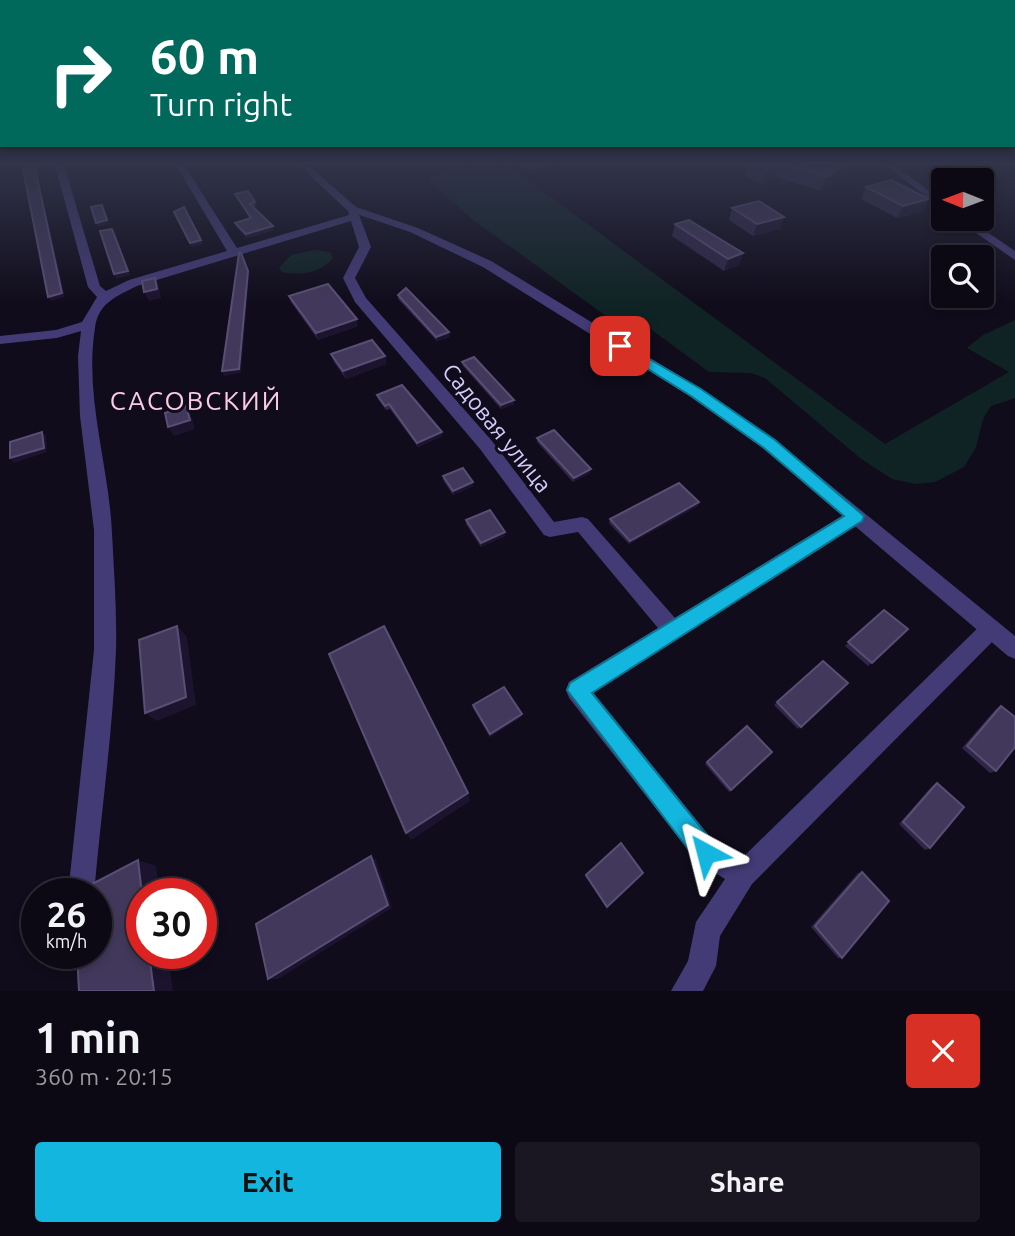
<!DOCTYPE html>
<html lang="en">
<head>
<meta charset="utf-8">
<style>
	body { margin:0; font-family:Ubuntu,sans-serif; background:#1a1722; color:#f1f3f6; height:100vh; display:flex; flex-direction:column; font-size:26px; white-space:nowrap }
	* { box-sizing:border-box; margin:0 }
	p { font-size:23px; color:#9a9aa0 }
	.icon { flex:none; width:38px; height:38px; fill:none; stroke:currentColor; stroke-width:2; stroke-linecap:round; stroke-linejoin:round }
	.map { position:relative; height:991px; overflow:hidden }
	.drawer { display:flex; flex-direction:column; background:#0c0914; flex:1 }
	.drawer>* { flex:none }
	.banner { position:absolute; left:0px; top:0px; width:1015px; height:147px; box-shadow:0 4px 10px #0003,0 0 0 2px #2c2a34; background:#00695c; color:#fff; overflow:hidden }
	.needle { width:46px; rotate:271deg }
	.tools { position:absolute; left:931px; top:168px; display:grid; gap:14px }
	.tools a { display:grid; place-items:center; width:63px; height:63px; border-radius:7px; background:#0c0914; box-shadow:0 4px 10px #0003,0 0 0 2px #2c2a34; font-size:35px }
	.speed { position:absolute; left:21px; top:878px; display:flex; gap:14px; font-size:35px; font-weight:700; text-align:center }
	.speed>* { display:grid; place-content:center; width:91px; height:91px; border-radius:50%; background:#0c0914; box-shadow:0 4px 10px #0003,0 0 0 2px #2c2a34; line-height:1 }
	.speed small { font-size:18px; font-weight:400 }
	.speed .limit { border:10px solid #d22; background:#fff; color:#111 }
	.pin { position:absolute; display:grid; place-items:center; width:60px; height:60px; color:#fff; margin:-30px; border-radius:14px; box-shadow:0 4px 10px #0006 }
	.me { position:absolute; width:77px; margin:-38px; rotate:322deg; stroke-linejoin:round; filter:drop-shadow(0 0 5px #0008) }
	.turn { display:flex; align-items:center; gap:24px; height:147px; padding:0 35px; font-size:32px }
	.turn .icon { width:91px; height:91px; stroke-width:2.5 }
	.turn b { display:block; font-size:49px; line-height:60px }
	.round { display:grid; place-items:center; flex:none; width:74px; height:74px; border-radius:7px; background:#1a1722 }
	.head { display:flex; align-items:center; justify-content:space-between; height:119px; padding:0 35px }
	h1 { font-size:42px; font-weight:700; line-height:52px }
	.button { display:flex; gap:14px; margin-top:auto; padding:14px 35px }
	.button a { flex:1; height:80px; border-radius:7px; background:#13b6df; color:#111; font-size:28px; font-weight:700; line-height:80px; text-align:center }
	.button a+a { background:#1a1722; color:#f1f3f6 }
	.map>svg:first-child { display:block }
</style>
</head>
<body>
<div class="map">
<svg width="1015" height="991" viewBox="0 0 1015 991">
	<rect width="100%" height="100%" fill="#100c1b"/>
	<g fill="#102324">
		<path d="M502,166L510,167L885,444L1009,372L967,348L983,335L1015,320V398L991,406L983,419L976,447L964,467L935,482L916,484L892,479L860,458L765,378L751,373L709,372L645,325L617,323L610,319L472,219L429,181L430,177L452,169Z"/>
		<path d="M315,250L330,252L333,258C321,273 300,276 282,272L279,268L291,255Z"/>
	</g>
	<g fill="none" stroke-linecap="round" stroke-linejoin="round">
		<g fill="#433b76" fill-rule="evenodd">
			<path d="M55,165H64L100,286L106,291L129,280L227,251L176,165H184L237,248L349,215L348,207H356L371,247L355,278L366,298L492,441L554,522L582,517L588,519L675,618L850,511L856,509L862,511L865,516L862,521L593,692L716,844L741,859L984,622L991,620L998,622L1001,629L998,636L752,884L720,936L716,966L703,991H671L688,961L696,922L725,879L698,862L569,698L566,690L569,682L658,628L578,532L550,537L544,535L480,449L355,302L343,278L359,247L351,221L137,286C117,296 98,303 95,328C84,396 109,465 112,533C114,572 117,612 116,650C113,731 101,813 94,894H68L94,650V530L80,416L78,356L81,331L57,338L0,344V336L56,330L82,322L97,297L88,287Z"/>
			<path d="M885,165H894L943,201V209Z"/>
			<path d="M956,219H968L1015,251V260Z"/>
		</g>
		<path fill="#433b76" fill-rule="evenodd" d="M299,165H308L356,207L418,228L491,261L701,389L775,440L1015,636V659L1008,656L763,448L691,397L483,267L410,232L348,211Z"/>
	</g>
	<g fill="#302648">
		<path d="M518,164H556L529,172Z"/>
		<path d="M747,164H853L821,191L776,177L762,184L744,176Z"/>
		<path d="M866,187L923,211L897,218L861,199Z"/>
		<path d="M235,194L255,202L257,206L253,207L274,230L247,238L237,227L235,223L250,219Z"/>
		<path d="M732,208L780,229L753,236L729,220Z"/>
		<path d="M675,224L743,253L739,265L724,271L672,236Z"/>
		<path d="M398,295L450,337L437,341L398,299Z"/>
		<path d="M289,296L358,326L318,340L291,302Z"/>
		<path d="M331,354L385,356L386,364L346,379L334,362Z"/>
		<path d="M462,362L514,404L501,409L463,366Z"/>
		<path d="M377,395L442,436L418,447L390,409L386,410L378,399Z"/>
		<path d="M537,438L590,473L573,482L537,442Z"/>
		<path d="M443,476L473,482V486L453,495L443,480Z"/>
		<path d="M699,502L698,506L629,544L609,523L610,519Z"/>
		<path d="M466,520L505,532V536L481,547L466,524Z"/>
		<path d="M884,610L908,629L868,666L845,646Z"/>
		<path d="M823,661L848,683L798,729L774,705Z"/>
		<path d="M473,705L522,714L521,717L490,737L473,708Z"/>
		<path d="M1001,706L996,771L990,773L962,748L996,709Z"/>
		<path d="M747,726L772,752L729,792L705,764Z"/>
		<path d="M937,783L930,848L925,850L899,824L932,786Z"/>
		<path d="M621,843L643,873L606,907L585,876Z"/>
		<path d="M862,872L842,958H838L811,927L858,873Z"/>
	</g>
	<g fill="#1c142e">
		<path d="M34,164H35L65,297L51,301L48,297Z"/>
		<path d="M543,164H556L529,172V168Z"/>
		<path d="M777,164H780L776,177L762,184L767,169Z"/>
		<path d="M842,164H853L821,191L827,177Z"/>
		<path d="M929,199L923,211L897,218L903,206Z"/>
		<path d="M102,205L110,224L98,227L96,223Z"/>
		<path d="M784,217L780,229L753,236L757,224Z"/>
		<path d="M273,226L274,230L247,238L246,234Z"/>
		<path d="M112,229L130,275L117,279L114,274Z"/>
		<path d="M201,240L203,244L191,247L190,243Z"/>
		<path d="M743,253L739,265L724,271L728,259Z"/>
		<path d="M248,271L249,276L241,373L224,376L222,371Z"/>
		<path d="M155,278L159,286L161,298L149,301L144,292Z"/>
		<path d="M357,319L358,326L318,340L316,333Z"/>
		<path d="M449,332L450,337L437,341L436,337Z"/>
		<path d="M385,356L386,364L346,379L343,371Z"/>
		<path d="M514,400V404L501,409V405Z"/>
		<path d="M186,406L191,415L195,429L174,436L168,427Z"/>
		<path d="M42,432L46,436L47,452L14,463L10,458Z"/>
		<path d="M442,432V436L418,447L417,443Z"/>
		<path d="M591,469L590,473L573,482L574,478Z"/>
		<path d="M473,482V486L453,495V491Z"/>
		<path d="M699,502L698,506L629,544L630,541Z"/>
		<path d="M505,532V536L481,547V543Z"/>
		<path d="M177,626L187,637L196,705L157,721L145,713Z"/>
		<path d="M522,714L521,717L490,737V734Z"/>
		<path d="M468,793L470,801L411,840L406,833Z"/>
		<path d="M371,856L376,860L392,908L278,979H268Z"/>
		<path d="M138,860L156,866L160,894H142Z"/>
		<path d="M149,954H168L173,991H154Z"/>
	</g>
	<g fill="#42385b" stroke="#594f74" stroke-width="2">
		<path d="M22,164H34L62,293L48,297Z"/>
		<path d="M524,164H543L529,168Z"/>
		<path d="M756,164H777L767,169Z"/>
		<path d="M786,164H842L827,177Z"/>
		<path d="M891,180L929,199L903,206L866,187Z"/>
		<path d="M248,191L255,202L250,204L273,226L246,234L235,223L251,218L235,194Z"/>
		<path d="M759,201L784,217L757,224L732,208Z"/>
		<path d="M102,205L107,220L96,223L91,207Z"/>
		<path d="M184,207L201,240L190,243L174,212Z"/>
		<path d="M689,220L743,253L728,259L675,224Z"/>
		<path d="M112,229L128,271L114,274L100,231Z"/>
		<path d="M239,253H241L248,271L239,369L222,371Z"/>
		<path d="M155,278L157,289L144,292L142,281Z"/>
		<path d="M328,284L357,319L316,333L289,296Z"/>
		<path d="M406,288L449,332L436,337L398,295Z"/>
		<path d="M372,340L385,356L343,371L331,354Z"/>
		<path d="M474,357L514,400L501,405L462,362Z"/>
		<path d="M402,385L442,432L417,443L389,404L385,406L377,395Z"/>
		<path d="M186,406L190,420L168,427L165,413Z"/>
		<path d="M554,430L591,469L574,478L537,438Z"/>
		<path d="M42,432L44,448L10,458V442Z"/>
		<path d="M463,468L473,482L453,491L443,476Z"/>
		<path d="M679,483L699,502L630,541L610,519Z"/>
		<path d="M490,510L505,532L481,543L466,520Z"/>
		<path d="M884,610L908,629L872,663L848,642Z"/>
		<path d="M177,626L186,697L145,713L139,640Z"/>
		<path d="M384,626L468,793L406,833L329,654Z"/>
		<path d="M823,661L848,683L801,727L777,702Z"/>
		<path d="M504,687L522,714L490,734L473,705Z"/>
		<path d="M1001,706L1015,717V747L996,771L967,746Z"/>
		<path d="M747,726L772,752L731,790L707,762Z"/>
		<path d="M937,783L964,807L930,848L903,822Z"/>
		<path d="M621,843L643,873L607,907L586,875Z"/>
		<path d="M371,856L388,905L268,979L256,924Z"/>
		<path d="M138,860L142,894V954H149L154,991H79L77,954H96V894H73Z"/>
		<path d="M862,872L889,901L842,958L815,926Z"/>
	</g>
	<linearGradient id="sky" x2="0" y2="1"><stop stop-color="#09070f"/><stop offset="0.54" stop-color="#31344a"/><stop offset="1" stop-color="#31344a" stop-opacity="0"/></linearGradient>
	<rect width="1015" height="303" fill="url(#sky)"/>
	<path fill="#13b6df" stroke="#0c7691" stroke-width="2" d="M620,342L701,389L775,440L864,516L862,521L592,693L715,845L718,853L715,862L706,865L698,862L567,690L570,683L844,516L764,448L691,396L616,349V344Z"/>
	<g text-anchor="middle" stroke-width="6" stroke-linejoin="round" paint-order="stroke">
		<g font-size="23" fill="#d5cbfb" stroke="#100c1b">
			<text transform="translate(497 428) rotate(51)" y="8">Садовая улица</text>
		</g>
		<g font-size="26" letter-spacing="2" fill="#fbcce5" stroke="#100c1b">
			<text x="196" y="410">САСОВСКИЙ</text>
		</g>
	</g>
</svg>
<div class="tools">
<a><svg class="needle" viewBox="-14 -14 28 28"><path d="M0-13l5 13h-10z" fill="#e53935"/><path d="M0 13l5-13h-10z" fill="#9a9aa0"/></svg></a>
<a><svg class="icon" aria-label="search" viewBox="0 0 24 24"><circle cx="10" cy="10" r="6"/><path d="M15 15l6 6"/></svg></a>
</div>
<div class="speed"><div>26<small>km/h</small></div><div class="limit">30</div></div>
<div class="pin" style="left:620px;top:346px;background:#d93025"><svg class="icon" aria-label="arrive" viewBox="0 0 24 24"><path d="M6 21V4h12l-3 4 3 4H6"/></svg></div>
<svg class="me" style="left:706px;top:853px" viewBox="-20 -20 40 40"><path d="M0-17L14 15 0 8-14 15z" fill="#13b6df" stroke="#fff" stroke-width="4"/></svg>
<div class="banner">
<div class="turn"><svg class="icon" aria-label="right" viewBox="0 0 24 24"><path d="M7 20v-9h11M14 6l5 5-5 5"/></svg><div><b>60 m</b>Turn right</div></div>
</div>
</div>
<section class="drawer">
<div class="head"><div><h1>1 min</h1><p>360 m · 20:15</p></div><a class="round" style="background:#d93025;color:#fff"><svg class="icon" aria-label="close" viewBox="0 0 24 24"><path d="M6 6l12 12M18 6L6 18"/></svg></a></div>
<div class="button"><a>Exit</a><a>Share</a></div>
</section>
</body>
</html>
